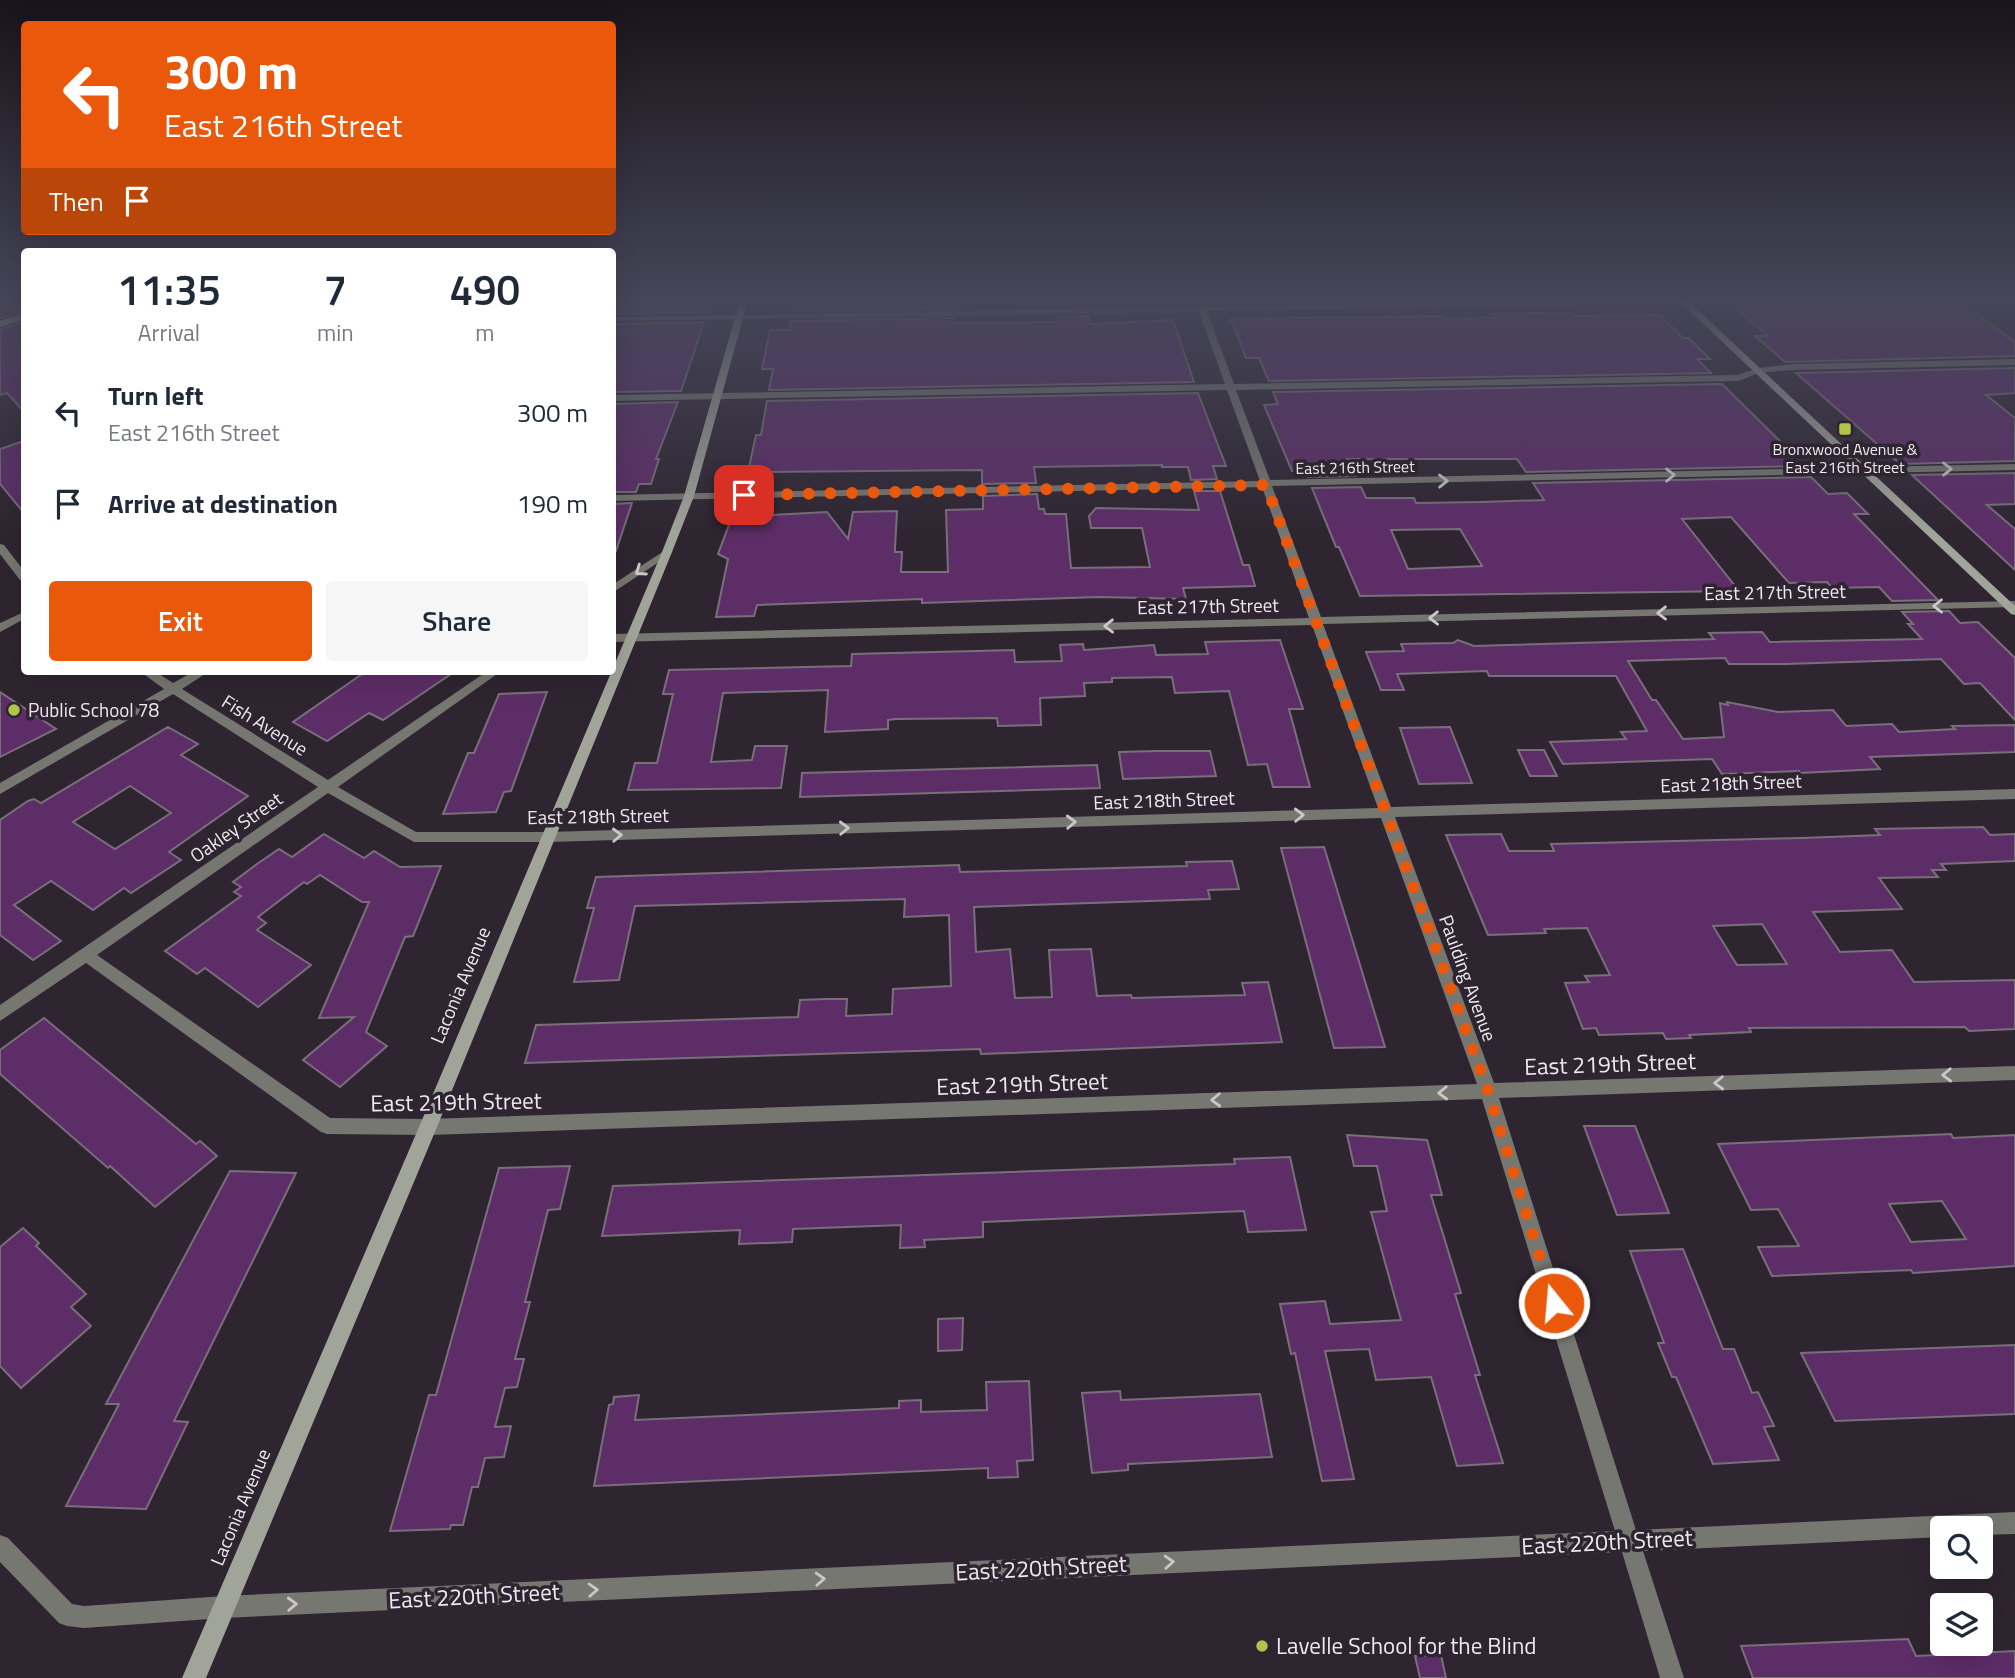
<!DOCTYPE html>
<html lang="en">
<head>
<meta charset="utf-8">
<style>
	body { margin:0; font-family:"Titillium Web",sans-serif; background:#f6f6f7; color:#1f2937; height:100vh; display:flex; flex-direction:column; font-size:26px; white-space:nowrap }
	* { box-sizing:border-box; margin:0 }
	p { font-size:23px; color:#747a83 }
	.icon { flex:none; width:38px; height:38px; fill:none; stroke:currentColor; stroke-width:2; stroke-linecap:round; stroke-linejoin:round }
	.map { position:relative; flex:1; overflow:hidden }
	.panel { position:absolute; left:21px; top:248px; width:595px; height:427px; display:flex; flex-direction:column; background:#fff; border-radius:7px; box-shadow:0 7px 28px #0002 }
	.panel>* { flex:none }
	.banner { position:absolute; left:21px; top:21px; width:595px; height:214px; border-radius:7px; box-shadow:0 7px 28px #0002; background:#ea580c; color:#fff; overflow:hidden }
	.fabs { position:absolute; left:1930px; top:1516px; display:grid; gap:14px }
	.fabs a { display:grid; place-items:center; width:63px; height:63px; border-radius:7px; background:#fff; box-shadow:0 7px 28px #0002; font-size:35px }
	.pin { position:absolute; display:grid; place-items:center; width:60px; height:60px; color:#fff; margin:-30px; border-radius:14px; box-shadow:0 4px 10px #0006 }
	.me { position:absolute; width:77px; margin:-38px; rotate:343deg; stroke-linejoin:round; filter:drop-shadow(0 0 5px #0008) }
	.turn { display:flex; align-items:center; gap:24px; height:147px; padding:0 28px; font-size:32px }
	.turn .icon { width:91px; height:91px; stroke-width:2.5 }
	.turn b { display:block; font-size:49px; line-height:60px }
	.then { display:flex; align-items:center; height:66px; padding:0 28px; background:#0003; gap:14px; font-size:26px }
	.eta { display:flex; justify-content:space-evenly; align-items:center; height:119px; text-align:center }
	.eta b { font-size:42px; font-weight:600; line-height:49px }
	.button { display:flex; gap:14px; margin-top:auto; padding:14px 28px }
	.button a { flex:1; height:80px; border-radius:7px; background:#ea580c; color:#fff; font-size:28px; font-weight:600; line-height:80px; text-align:center }
	.button a+a { background:#f6f6f7; color:#1f2937 }
	ul { padding:0; list-style:none }
	li { display:flex; align-items:center; gap:21px; height:91px; padding:0 28px }
	li div { flex:1 }
	li b { display:block; font-size:26px }
	li em { font-style:normal }
	.map>svg:first-child { display:block }
</style>
</head>
<body>
<div class="map">
<svg width="2015" height="1678" viewBox="0 0 2015 1678">
	<rect width="100%" height="100%" fill="#2e2530"/>
	<g fill="#5d2d68" stroke="#796f7b" stroke-width="2" fill-rule="evenodd">
		<path d="M0,300H24V311L0,318Z"/>
		<path d="M612,300H711L707,313L612,314Z"/>
		<path d="M794,300H956V309L792,311Z"/>
		<path d="M1963,304L2015,342V356L1785,362L1755,336H1768L1736,308L1837,309L1893,308L1888,305Z"/>
		<path d="M1572,313L1575,316L1660,315L1683,338H1689L1710,359H1697L1711,373L1269,381L1259,358H1246L1231,319L1444,316L1446,319L1494,318L1492,314Z"/>
		<path d="M1089,316L1090,324L1173,320L1194,382L769,390L773,369H762L770,330H789L791,321L955,318V323H989L1057,322L1056,317Z"/>
		<path d="M24,322V412L7,393L0,395V329Z"/>
		<path d="M704,322L681,391L612,392V324Z"/>
		<path d="M2015,368V393L1986,395L2015,418V461L1900,464L1796,373Z"/>
		<path d="M1722,384L1794,455H1789L1800,466L1526,472L1517,459H1347L1355,476L1308,477L1305,470L1292,471L1264,405L1278,404L1273,392Z"/>
		<path d="M1198,393L1226,466H1213L1217,479L1191,480L1188,467H1162V465L1034,467L1036,483L982,484V470L748,472L756,435H761L767,401Z"/>
		<path d="M678,402L656,459H659L651,484H639L636,492H612V404Z"/>
		<path d="M24,441V513L0,484V449Z"/>
		<path d="M2015,473V504L1987,505L2015,529V570L1912,475Z"/>
		<path d="M1811,477L1828,494L1847,493L1868,514H1854L1938,600L1892,601L1879,587L1832,588L1827,582L1789,583L1731,517L1682,519L1739,591L1360,596L1339,547H1336L1312,488L1361,487L1366,498H1414L1416,503L1482,502L1544,500L1533,483ZM1460,529L1482,566L1408,569L1391,530Z"/>
		<path d="M1194,491H1220L1243,565H1249L1255,586L1183,588L1186,599L1099,597L922,603V599L757,605L754,616L716,617L728,559L718,554L732,517L827,512L848,539L853,512L897,511L895,548V552H902L901,572H948L946,510L983,509V496L1037,494L1039,509H1044L1045,514H1066L1071,568L1150,567L1142,528H1091L1089,516L1096,508L1199,510Z"/>
		<path d="M632,503L616,551H612V504Z"/>
		<path d="M1949,611L1960,623L1978,622L2015,658V720L1980,683L1964,684L1941,659L1786,664H1729L1725,658L1628,661L1652,700H1656L1683,739L1724,737L1720,703L1728,705L1727,702L1778,712L1833,710L1846,726L1892,724L1899,732L1955,729L1952,726L2015,725V752L1870,757L1880,769L1800,773L1799,771L1722,774L1712,759L1563,764L1550,742L1626,739L1621,732L1647,731L1616,676H1489L1487,671L1397,674L1404,690H1381L1366,652L1404,651L1401,644L1453,643L1458,640L1474,646L1714,639L1709,633L1762,632L1770,642L1922,639L1908,624H1913L1902,612Z"/>
		<path d="M1280,640L1303,709H1289L1310,787H1273L1267,764L1248,765L1229,691L1175,693L1172,677L1112,678V682L1084,683L1085,696L1040,698L1041,725L998,726L997,718L896,719L888,720V729L825,732L828,690L723,693L711,762L752,760L755,746H787L781,788L628,790L635,763H657L673,694H663L669,670L851,666L852,654L976,651L1014,650L1015,662L1062,661L1060,645L1083,644L1084,650L1154,645L1156,655L1208,654L1205,642Z"/>
		<path d="M365,672H454L383,720L369,713L327,741L293,722Z"/>
		<path d="M0,692L56,729L0,757Z"/>
		<path d="M547,692L511,791L504,792L496,812L443,814L468,753H474L499,694Z"/>
		<path d="M168,727L198,744L181,755L248,796L169,852L181,860L131,893L124,888L93,910L51,881L14,905L61,941L33,960L0,935V820L28,801L34,799L41,803ZM130,786L171,813L115,849L73,822Z"/>
		<path d="M1450,727L1472,783L1419,784L1400,728Z"/>
		<path d="M1518,750H1544L1557,776H1530Z"/>
		<path d="M1156,751H1210L1216,776L1123,779L1119,752Z"/>
		<path d="M1097,765L1100,788L800,797L802,773Z"/>
		<path d="M1983,827L1990,835L2015,834V861L1941,864L1946,870H1932L1938,877L1879,878L1902,909L1813,912L1840,952L1892,950L1914,982L2015,980V1029L1969,1031L1965,1027L1749,1028L1751,1032L1689,1035L1691,1038L1666,1039L1663,1033L1599,1035L1596,1028L1583,1029L1565,983L1589,982L1585,976L1610,975L1587,928L1544,929L1546,933L1488,935L1446,835L1501,834L1509,851H1554L1551,844L1802,838L1880,835L1875,829ZM1762,924L1787,964L1737,965L1713,926Z"/>
		<path d="M324,834L364,858L374,851L400,867L441,866L413,936L405,937L366,1032L387,1046L340,1087L303,1060L354,1017L319,1018L369,902H362L320,875L307,884L304,882L258,917L266,923L257,930L311,965L258,1007L205,968L197,974L165,951L241,896L234,892L241,887L233,882L257,864L279,849L292,857Z"/>
		<path d="M1324,847L1357,955L1385,1047L1334,1048L1281,848Z"/>
		<path d="M1232,861L1239,889L1208,890L1210,899L974,907L976,952L1010,949L1015,998L1052,997L1049,950L1091,949L1097,996L1131,995L1132,998L1245,995L1242,983L1268,982L1282,1042L1009,1053L981,1054L980,1049L525,1063L536,1025L798,1017L800,1000L825,999H847L846,1016L892,1014L893,989L951,986L949,915L904,917L905,899L635,906L619,980L574,982L594,908H587L596,877L959,865L960,872L1004,871L1187,866L1186,862Z"/>
		<path d="M44,1018L196,1144L200,1141L217,1156L155,1207L110,1166L108,1168L0,1074V1050Z"/>
		<path d="M1584,1126H1635L1669,1213L1617,1215Z"/>
		<path d="M1951,1134L1953,1138L2015,1135V1266L1913,1273L1911,1270L1772,1276L1758,1247L1799,1246L1778,1209L1751,1210L1718,1144ZM1942,1201L1966,1239L1911,1242L1889,1204Z"/>
		<path d="M1347,1135L1427,1140L1442,1195H1431L1461,1293L1455,1294L1480,1375H1475L1503,1463L1457,1466L1431,1377L1376,1380L1369,1349L1325,1351L1354,1479L1322,1481L1295,1353L1291,1354L1280,1304L1325,1301L1330,1324L1401,1320L1371,1212L1387,1211L1377,1166H1354Z"/>
		<path d="M1290,1157L1306,1230L1248,1232L1244,1211L983,1222V1237L924,1240L925,1247L900,1248L901,1225L793,1229L792,1242L739,1244L740,1230L602,1236L613,1186L1235,1164L1234,1159Z"/>
		<path d="M570,1166L560,1209L548,1210L525,1302H530L515,1359H524L517,1387L505,1388L495,1427L511,1426L504,1457L485,1458L478,1487H472L463,1525H451L450,1529L390,1531L429,1395H436L499,1168Z"/>
		<path d="M230,1171L296,1173L174,1421L188,1422L146,1509L66,1506L119,1404H106Z"/>
		<path d="M23,1228L39,1243L36,1246L86,1294L71,1307L91,1326L21,1388L0,1366V1247Z"/>
		<path d="M1683,1249L1723,1349H1734L1752,1393L1758,1392L1774,1426L1764,1427L1779,1460L1713,1464L1676,1377H1672L1658,1343H1664L1630,1251Z"/>
		<path d="M963,1318L962,1350L938,1351V1319Z"/>
		<path d="M2015,1345V1414L1835,1421L1801,1353Z"/>
		<path d="M1029,1381L1033,1460L1017,1461L1018,1477L988,1478V1468L594,1486L609,1405L613,1404L614,1397L639,1395L635,1420L899,1408V1401L921,1400V1412L987,1410L986,1382Z"/>
		<path d="M1120,1391L1121,1400L1260,1394L1272,1457L1128,1464V1470L1092,1473L1082,1393Z"/>
		<path d="M1908,1639L1916,1656L2015,1651V1678H1753L1741,1646Z"/>
		<path d="M1441,1655L1446,1678H1420L1415,1656Z"/>
	</g>
	<g fill="none" stroke-linecap="round" stroke-linejoin="round">
		<g fill="#767770" fill-rule="evenodd">
			<path d="M1195,300H1203L1205,307L1581,300H1748L1744,302L1207,311L1234,384L1737,375L1758,368L1792,364L2015,359V365L1792,370L1759,373L1738,381L1236,390L1270,480L2015,464V470L1272,486L1321,617L2015,601V607L1323,624L1391,807L2015,789V799L1395,817L1494,1083L2015,1066V1080L1499,1098L1636,1530L2015,1512V1534L1981,1535V1528H1942V1537L1643,1551L1684,1678H1660L1622,1552L224,1618L84,1628L67,1626L59,1623L0,1562V1535L8,1538L72,1604L84,1606L224,1596L1615,1531L1482,1099L428,1135L327,1134L321,1132L86,963L0,1021V1005L318,787L173,694L0,794V783L164,689L141,672H156L173,683L193,672H208L182,689L328,780L486,672H500L338,787L416,832H548L1378,808L1312,625L612,642V634L1309,618L1262,487L612,501V495L1260,481L1227,390L612,401V395L1225,384L1199,312L612,321V317L1198,307ZM328,793L414,842H548L1381,818L1477,1084L428,1119L330,1118L97,955Z"/>
			<path d="M0,544L4,545L24,571V581L20,580L0,554Z"/>
			<path d="M667,549L672,552L671,554L612,593V585Z"/>
			<path d="M24,612V619L0,632V623Z"/>
		</g>
		<g fill="#a1a499" fill-rule="evenodd">
			<path d="M740,300H748L694,496L672,552L437,1127L206,1678H182L419,1127L662,552L684,496Z"/>
			<path d="M1678,300H1687L2015,606V615L2011,614Z"/>
		</g>
		<path fill="#c3c6b8" fill-rule="evenodd" d="M24,313V319L0,327V321Z"/>
	</g>
	<defs><path id="oneway-chevron" d="M-2-3.5L2.5 0L-2 3.5" fill="none" stroke-width="1.6" stroke-linecap="round" stroke-linejoin="round" transform="scale(1.75)"/></defs>
	<g stroke="#cac6c9">
		<use href="#oneway-chevron" transform="translate(1947 469) rotate(-1)"/>
		<use href="#oneway-chevron" transform="translate(1670 475) rotate(-1)"/>
		<use href="#oneway-chevron" transform="translate(1443 481) rotate(-1)"/>
		<use href="#oneway-chevron" transform="translate(640 571) rotate(145)"/>
		<use href="#oneway-chevron" transform="translate(1938 606) rotate(179)"/>
		<use href="#oneway-chevron" transform="translate(1662 613) rotate(179)"/>
		<use href="#oneway-chevron" transform="translate(1434 618) rotate(179)"/>
		<use href="#oneway-chevron" transform="translate(1109 626) rotate(179)"/>
		<use href="#oneway-chevron" transform="translate(1299 815) rotate(-2)"/>
		<use href="#oneway-chevron" transform="translate(1071 822) rotate(-2)"/>
		<use href="#oneway-chevron" transform="translate(844 828) rotate(-2)"/>
		<use href="#oneway-chevron" transform="translate(617 835) rotate(-2)"/>
		<use href="#oneway-chevron" transform="translate(1947 1075) rotate(178)"/>
		<use href="#oneway-chevron" transform="translate(1719 1083) rotate(178)"/>
		<use href="#oneway-chevron" transform="translate(1443 1093) rotate(178)"/>
		<use href="#oneway-chevron" transform="translate(1216 1100) rotate(178)"/>
		<use href="#oneway-chevron" transform="translate(1169 1562) rotate(-3)"/>
		<use href="#oneway-chevron" transform="translate(820 1579) rotate(-3)"/>
		<use href="#oneway-chevron" transform="translate(593 1590) rotate(-3)"/>
		<use href="#oneway-chevron" transform="translate(292 1604) rotate(-2)"/>
	</g>
	<linearGradient id="sky" x2="0" y2="1"><stop stop-color="#19141a"/><stop offset="0.56" stop-color="#464659"/><stop offset="1" stop-color="#464659" stop-opacity="0"/></linearGradient>
	<rect width="2015" height="535" fill="url(#sky)"/>
	<g fill="none" stroke-linecap="round" stroke-linejoin="round">
		<path stroke="#ea580c" stroke-width="12" stroke-dasharray="0 21.6" d="M744,495L1266,485L1488,1091L1554,1303"/>
	</g>
	<g fill="#b3c24b" stroke="#2e2530" stroke-width="2.5">
		<rect x="1838" y="422" width="14" height="14" rx="3.5"/>
		<circle cx="14" cy="710" r="7"/>
		<circle cx="1262" cy="1646" r="7"/>
	</g>
	<g text-anchor="middle" stroke-width="7" stroke-linejoin="round" paint-order="stroke">
		<g font-size="16" fill="#eee8ef" stroke="#2e2530">
			<text x="1845" y="455">Bronxwood Avenue &amp;<tspan x="1845" dy="18">East 216th Street</tspan></text>
		</g>
		<g font-size="16" fill="#eee8ef" stroke="#2e2530">
			<text transform="translate(1355 467) rotate(-1)" y="6">East 216th Street</text>
		</g>
		<g font-size="19" fill="#eee8ef" stroke="#2e2530">
			<text transform="translate(1775 592) rotate(-1)" y="7">East 217th Street</text>
			<text transform="translate(1208 606) rotate(-1)" y="7">East 217th Street</text>
			<text transform="translate(265 725) rotate(32)" y="7">Fish Avenue</text>
			<text transform="translate(1731 783) rotate(-2)" y="7">East 218th Street</text>
			<text transform="translate(1164 800) rotate(-2)" y="7">East 218th Street</text>
			<text transform="translate(598 816) rotate(-1)" y="7">East 218th Street</text>
			<text transform="translate(236 827) rotate(-35)" y="7">Oakley Street</text>
			<text transform="translate(1468 978) rotate(70)" y="7">Paulding Avenue</text>
			<text transform="translate(460 985) rotate(-67)" y="7">Laconia Avenue</text>
			<text transform="translate(240 1507) rotate(-67)" y="7">Laconia Avenue</text>
		</g>
		<g font-size="19" fill="#eee8ef" stroke="#2e2530" text-anchor="start">
			<text x="28" y="717">Public School 78</text>
		</g>
		<g font-size="23" fill="#eee8ef" stroke="#2e2530">
			<text transform="translate(1610 1064) rotate(-2)" y="8">East 219th Street</text>
			<text transform="translate(1022 1084) rotate(-2)" y="8">East 219th Street</text>
			<text transform="translate(456 1102) rotate(-1)" y="8">East 219th Street</text>
			<text transform="translate(1607 1542) rotate(-3)" y="8">East 220th Street</text>
			<text transform="translate(1041 1568) rotate(-3)" y="8">East 220th Street</text>
			<text transform="translate(474 1596) rotate(-3)" y="8">East 220th Street</text>
		</g>
		<g font-size="23" fill="#eee8ef" stroke="#2e2530" text-anchor="start">
			<text x="1276" y="1654">Lavelle School for the Blind</text>
		</g>
	</g>
</svg>
<div class="fabs">
<a><svg class="icon" aria-label="search" viewBox="0 0 24 24"><circle cx="10" cy="10" r="6"/><path d="M15 15l6 6"/></svg></a>
<a><svg class="icon" aria-label="layers" viewBox="0 0 24 24"><path d="M12 4l9 5-9 5-9-5zM3 14l9 5 9-5"/></svg></a>
</div>
<div class="pin" style="left:744px;top:495px;background:#d93025"><svg class="icon" aria-label="arrive" viewBox="0 0 24 24"><path d="M6 21V4h12l-3 4 3 4H6"/></svg></div>
<svg class="me" style="left:1554px;top:1303px" viewBox="-20 -20 40 40"><circle r="17" fill="#ea580c" stroke="#fff" stroke-width="3"/><path d="M0-11L8 9 0 5-8 9z" fill="#fff"/></svg>
<div class="banner">
<div class="turn"><svg class="icon" aria-label="left" viewBox="0 0 24 24"><path d="M17 20v-9H6M10 6l-5 5 5 5"/></svg><div><b>300 m</b>East 216th Street</div></div>
<div class="then">Then<svg class="icon" aria-label="arrive" viewBox="0 0 24 24"><path d="M6 21V4h12l-3 4 3 4H6"/></svg></div>
</div>
<section class="panel">
<div class="eta">
<div><b>11:35</b><p>Arrival</p></div>
<div><b>7</b><p>min</p></div>
<div><b>490</b><p>m</p></div>
</div>
<ul>
<li><svg class="icon" aria-label="left" viewBox="0 0 24 24"><path d="M17 20v-9H6M10 6l-5 5 5 5"/></svg><div><b>Turn left</b><p>East 216th Street</p></div><em>300 m</em></li>
<li><svg class="icon" aria-label="arrive" viewBox="0 0 24 24"><path d="M6 21V4h12l-3 4 3 4H6"/></svg><div><b>Arrive at destination</b></div><em>190 m</em></li>
</ul>
<div class="button"><a>Exit</a><a>Share</a></div>
</section>
</div>
</body>
</html>
